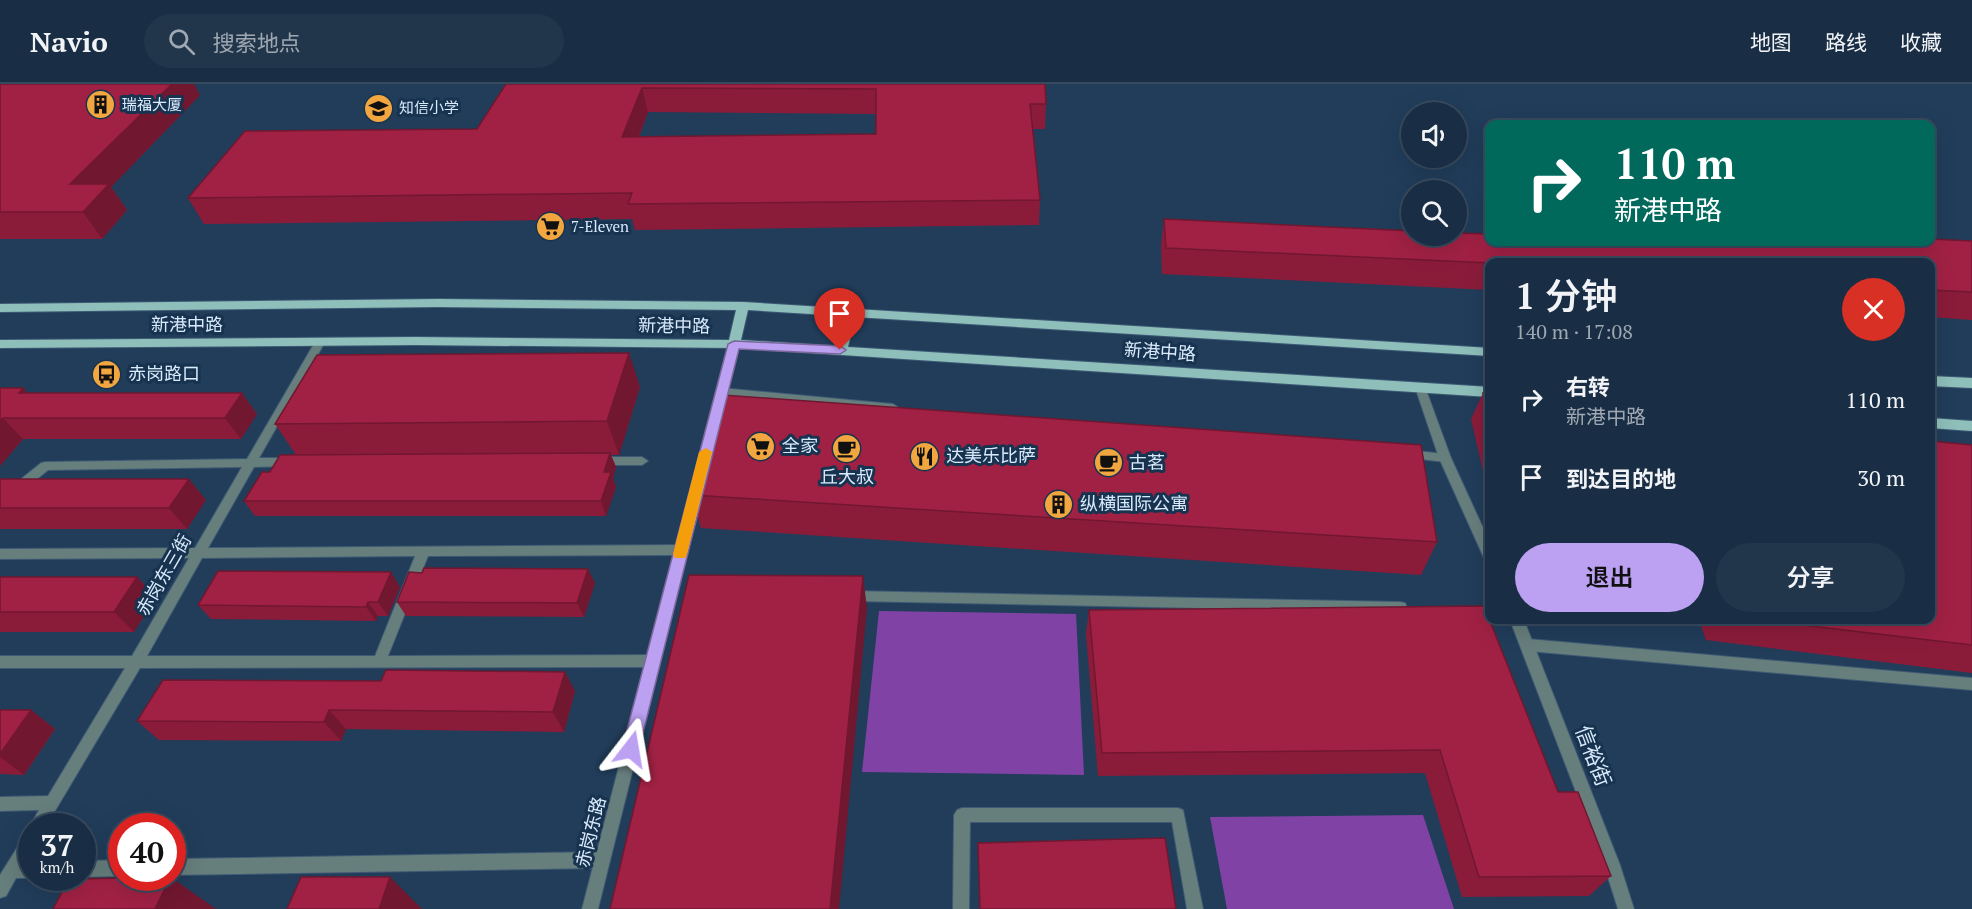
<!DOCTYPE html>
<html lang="zh">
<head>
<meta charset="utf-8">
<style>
	body { margin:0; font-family:"PT Serif","Noto Sans SC",serif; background:#22364b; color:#f1f3f6; height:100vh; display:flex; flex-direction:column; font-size:22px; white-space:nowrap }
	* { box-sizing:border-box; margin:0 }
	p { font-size:20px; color:#9fa8b2 }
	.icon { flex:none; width:33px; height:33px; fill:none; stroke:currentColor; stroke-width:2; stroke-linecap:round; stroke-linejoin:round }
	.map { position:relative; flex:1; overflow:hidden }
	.side { position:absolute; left:1485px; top:174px; width:450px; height:366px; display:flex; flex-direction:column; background:#192e44; border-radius:12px; box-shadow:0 6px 24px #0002,0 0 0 2px #374a5d }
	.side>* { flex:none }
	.hud { position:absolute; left:1485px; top:36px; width:450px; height:126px; border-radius:12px; box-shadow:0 6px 24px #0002,0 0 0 2px #374a5d; background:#00695c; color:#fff; overflow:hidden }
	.controls { position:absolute; left:1401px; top:18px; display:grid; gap:12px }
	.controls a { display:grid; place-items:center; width:66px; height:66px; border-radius:50%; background:#192e44; box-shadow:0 6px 24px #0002,0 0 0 2px #374a5d; font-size:30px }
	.speed { position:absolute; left:18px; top:729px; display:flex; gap:12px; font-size:30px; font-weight:700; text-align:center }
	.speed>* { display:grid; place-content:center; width:78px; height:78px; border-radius:50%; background:#192e44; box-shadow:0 6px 24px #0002,0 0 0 2px #374a5d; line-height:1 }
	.speed small { font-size:15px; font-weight:400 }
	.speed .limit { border:9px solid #d22; background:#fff; color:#111 }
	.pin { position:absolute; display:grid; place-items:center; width:51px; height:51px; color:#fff; margin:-62px -26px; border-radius:50% 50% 50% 0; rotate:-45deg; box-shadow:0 0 6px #0007 }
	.pin .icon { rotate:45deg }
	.me { position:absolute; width:66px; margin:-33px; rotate:14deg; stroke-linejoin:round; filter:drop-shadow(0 0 4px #0008) }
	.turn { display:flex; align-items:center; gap:21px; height:126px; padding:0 30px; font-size:27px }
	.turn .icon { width:78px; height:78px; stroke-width:2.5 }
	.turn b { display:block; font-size:42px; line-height:51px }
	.round { display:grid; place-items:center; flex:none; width:63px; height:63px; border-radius:32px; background:#22364b }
	.head { display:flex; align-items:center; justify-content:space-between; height:102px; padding:0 30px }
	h1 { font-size:36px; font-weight:600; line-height:45px }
	.action { display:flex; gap:12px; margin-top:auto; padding:12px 30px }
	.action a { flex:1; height:69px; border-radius:36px; background:#bca0f2; color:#111; font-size:24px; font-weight:600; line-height:69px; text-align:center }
	.action a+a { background:#22364b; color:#f1f3f6 }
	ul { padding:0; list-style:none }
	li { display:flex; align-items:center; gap:18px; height:78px; padding:0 30px }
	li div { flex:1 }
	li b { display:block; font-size:22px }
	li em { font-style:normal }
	header { display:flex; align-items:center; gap:36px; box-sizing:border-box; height:84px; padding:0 30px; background:#192e44; border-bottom:2px solid #374a5d }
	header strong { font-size:28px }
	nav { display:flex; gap:33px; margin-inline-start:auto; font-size:21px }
	.search { width:420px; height:54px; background:#22364b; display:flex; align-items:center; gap:15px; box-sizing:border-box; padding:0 21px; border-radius:33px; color:#9fa8b2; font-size:22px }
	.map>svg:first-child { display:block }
</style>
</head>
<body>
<header>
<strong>Navio</strong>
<div class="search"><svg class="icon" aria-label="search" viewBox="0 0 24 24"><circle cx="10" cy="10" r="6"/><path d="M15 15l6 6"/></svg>搜索地点</div>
<nav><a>地图</a><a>路线</a><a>收藏</a></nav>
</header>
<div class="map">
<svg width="1972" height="825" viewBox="0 0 1972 825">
	<rect width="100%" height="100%" fill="#213d5a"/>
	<g fill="#8043a5">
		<path d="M879,527L1076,530L1084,691L862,688Z"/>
		<path d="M1423,731L1454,825H1227L1210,733Z"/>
	</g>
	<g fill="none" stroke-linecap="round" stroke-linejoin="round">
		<defs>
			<g id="service">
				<path d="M320,255L325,258L259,374H292L298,378L292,382L254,383L208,464L681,461L685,463L687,466L685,469L681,471L428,472L388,572L653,571L658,573L660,577L658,581L653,583L140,584L46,742H32V745L30,742L39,726L0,727V713L48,712L125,584H0V572H132L189,474L0,475V465L195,464L242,383L48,386L4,422L0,424V412L41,379L45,378L247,375L315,258ZM415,472L375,572H147L202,474Z"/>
				<path d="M721,304L893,320L899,324L893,328L717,311L716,308L717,305Z"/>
				<path d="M1407,366L1445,370L1451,374L1445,378L1403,373L1401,370Z"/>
				<path d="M598,373H642L648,377L642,381H598L592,377Z"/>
				<path d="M852,507L1400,518L1405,519L1407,523L1405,527L1400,528L852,517L847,516L845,512L847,508Z"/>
				<path d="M1528,555L1972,594V606L1528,567L1523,565L1521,561L1523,557Z"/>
				<path d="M962,724H1178L1183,726L1203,825H1187L1172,738H970L969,825H953L954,731L957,726Z"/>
				<path d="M32,746V768L25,778H32V794H16L6,812L0,814V791L27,748Z"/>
				<path d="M602,768L608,771L610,776L608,781L602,784L172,791V775Z"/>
				<path d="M122,776V792L82,793V777Z"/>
			</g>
			<g id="minor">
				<path d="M1420,299L1425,303L1451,374L1490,459V479L1486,477L1484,474L1439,374L1415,303Z"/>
				<path d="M1510,536H1524L1620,781L1634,825H1618L1604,781Z"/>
			</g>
			<g id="tertiary">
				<path d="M734,257L739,260L717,349L711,353L705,349L729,260Z"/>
				<path d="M697,400L703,404L598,825H582L691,404Z"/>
			</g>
			<g id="primary">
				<path d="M438,215L743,218L1490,264V272L855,233L848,263L1490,303V313L734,264L415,261L0,264V256L415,253L729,256L736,226L438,223L0,228V220ZM748,226L843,232L835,262L741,256Z"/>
				<path d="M1930,292L1972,294V304L1930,302Z"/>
				<path d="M1930,334L1972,337V347L1930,344Z"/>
			</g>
		</defs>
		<use href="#service" stroke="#3e5974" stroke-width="2"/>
		<use href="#minor" stroke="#3e5974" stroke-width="2"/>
		<use href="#tertiary" stroke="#3e5974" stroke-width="2"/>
		<use href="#primary" stroke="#3e5974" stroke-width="2"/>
		<use href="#service" fill="#667e7c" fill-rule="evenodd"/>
		<use href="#minor" fill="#667e7c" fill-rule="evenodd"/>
		<use href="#tertiary" fill="#667e7c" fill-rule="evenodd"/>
		<use href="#primary" fill="#8ebfbb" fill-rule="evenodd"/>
	</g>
	<g fill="#8a1c3a" fill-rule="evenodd">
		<path d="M0,0L200,11L111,103L127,126L102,155H0Z"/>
		<path d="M506,0H1045L1046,20L1045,45H1033L1040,116L1039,141L635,146L632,135L204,140L188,114L477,45ZM648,28L876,30V50L639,53Z"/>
		<path d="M1164,135L1484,150L1490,135V158L1972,157V236L1930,233V178H1490V206L1162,190L1161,161Z"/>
		<path d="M640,303L619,371H611L616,383L613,394L616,403L606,432H255L244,417L270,388L296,371L275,340Z"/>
		<path d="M0,304H23L27,309L257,330L241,355H23L0,382Z"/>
		<path d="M1483,309L1490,310V432L1487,417L1489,413L1471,335Z"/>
		<path d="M1972,361V589L1706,556L1699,536H1930Z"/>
		<path d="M0,395L206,416L187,445H0Z"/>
		<path d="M691,411L1437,458L1421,491L701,444Z"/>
		<path d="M0,493H137L156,513L134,548H0Z"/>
		<path d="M595,499L584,533L406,532L397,518Z"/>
		<path d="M400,503L388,532H378L376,537L211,535L198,521Z"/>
		<path d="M1089,526L1558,708L1611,792L1589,812L1462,813L1425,689L1098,692L1086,550Z"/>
		<path d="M575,607L564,648L346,645L341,657L159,656L137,637Z"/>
		<path d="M0,626H31L55,645L24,691L0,690Z"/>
	</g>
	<g fill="#711730">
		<path d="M172,0H194L200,11L111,103L127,126L102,155L83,128L70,100Z"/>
		<path d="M642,4L648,28L629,78L622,53Z"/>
		<path d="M629,269L640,303L619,371L607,337Z"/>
		<path d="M23,304L42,326L19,309Z"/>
		<path d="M242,309L257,330L241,355L225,334Z"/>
		<path d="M3,334L23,355L0,382V337Z"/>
		<path d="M610,369L616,383L613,394L616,403L606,432L601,417L604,388Z"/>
		<path d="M189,395L206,416L187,445L169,424Z"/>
		<path d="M588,485L595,499L584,533L577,519Z"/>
		<path d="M391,488L400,503L388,532L378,518Z"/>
		<path d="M863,492L867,524L839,825H830Z"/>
		<path d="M137,493L156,513L134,548L114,528Z"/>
		<path d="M368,518L378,532L376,537L366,523Z"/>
		<path d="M565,588L575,607L564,648L553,628Z"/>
		<path d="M31,626L55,645L24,691L0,673V670Z"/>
		<path d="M329,626L346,645L341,657L324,638Z"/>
		<path d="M390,793L422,825H379Z"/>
		<path d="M170,794H172L216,825H155Z"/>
	</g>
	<g fill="#a12144" stroke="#711730" stroke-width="1.5" fill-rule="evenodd">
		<path d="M0,0H172L70,100H109L83,128H0Z"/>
		<path d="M506,0H1045L1046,20H1030L1040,116L628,120L632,109L188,114L245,47L477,45ZM642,4L876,5V50L622,53Z"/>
		<path d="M1164,135L1412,147V152H1456V149L1490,150V158H1930V155L1972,157V208L1930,206V178H1490V179L1166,164Z"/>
		<path d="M629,269L607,337L275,340L317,271Z"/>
		<path d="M0,304H23L19,309H242L225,334H3L0,337Z"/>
		<path d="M1483,309L1490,310V336Z"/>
		<path d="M722,311L1421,361L1437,458L691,411Z"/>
		<path d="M1930,357L1972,361V561L1758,536H1930Z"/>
		<path d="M610,369L604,388H611L601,417H244L262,388H270L280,371Z"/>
		<path d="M0,395H189L169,424H0Z"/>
		<path d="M424,484L588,485L577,519L397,518L409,488L422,489Z"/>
		<path d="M218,487L391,488L378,518H368L366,523L198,521Z"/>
		<path d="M689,491L863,492L830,825H610Z"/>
		<path d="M0,493H137L114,528H0Z"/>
		<path d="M1484,522L1558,708H1578L1611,792L1479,793L1440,666L1102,669L1089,526Z"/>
		<path d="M386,586L565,588L553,628L329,626L324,638L137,637L163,596L381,597Z"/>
		<path d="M0,626H31L0,670Z"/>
		<path d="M1165,754L1176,825H980L978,759Z"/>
		<path d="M301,793H390L379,825H287Z"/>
		<path d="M128,794H170L155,825H53L69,795Z"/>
	</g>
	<path fill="#bca0f2" stroke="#7a689d" stroke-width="1.5" d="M734,257L840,262L846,266L840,270L739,265L639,665L636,670L631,673L625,670L622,665L728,260Z"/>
	<path fill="#f59e0b" d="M706,364L712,368L687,470L685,474H675L673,470L699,368Z"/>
	<defs>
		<symbol id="building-disc" viewBox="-11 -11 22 22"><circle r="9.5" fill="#f1a63f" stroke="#17334f"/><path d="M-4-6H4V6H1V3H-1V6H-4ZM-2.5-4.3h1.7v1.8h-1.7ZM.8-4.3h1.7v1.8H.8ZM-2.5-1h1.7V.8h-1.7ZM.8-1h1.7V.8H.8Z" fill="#111"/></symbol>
		<symbol id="school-disc" viewBox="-11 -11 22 22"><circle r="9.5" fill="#f1a63f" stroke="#17334f"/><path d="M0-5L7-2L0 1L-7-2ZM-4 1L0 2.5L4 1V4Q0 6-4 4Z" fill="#111"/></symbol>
		<symbol id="supermarket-disc" viewBox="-11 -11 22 22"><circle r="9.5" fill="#f1a63f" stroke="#17334f"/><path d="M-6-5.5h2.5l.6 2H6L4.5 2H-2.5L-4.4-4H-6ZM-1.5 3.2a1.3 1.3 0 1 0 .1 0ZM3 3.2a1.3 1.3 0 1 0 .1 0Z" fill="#111"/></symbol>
		<symbol id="bus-disc" viewBox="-11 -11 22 22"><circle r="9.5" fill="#f1a63f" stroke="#17334f"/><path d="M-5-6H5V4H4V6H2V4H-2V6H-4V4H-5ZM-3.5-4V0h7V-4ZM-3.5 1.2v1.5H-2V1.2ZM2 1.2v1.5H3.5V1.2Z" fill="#111"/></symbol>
		<symbol id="cafe-disc" viewBox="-11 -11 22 22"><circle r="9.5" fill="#f1a63f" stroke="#17334f"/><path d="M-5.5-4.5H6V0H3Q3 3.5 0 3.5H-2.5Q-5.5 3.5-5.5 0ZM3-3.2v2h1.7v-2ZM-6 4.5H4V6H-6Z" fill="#111"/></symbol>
		<symbol id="restaurant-disc" viewBox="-11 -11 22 22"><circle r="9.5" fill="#f1a63f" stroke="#17334f"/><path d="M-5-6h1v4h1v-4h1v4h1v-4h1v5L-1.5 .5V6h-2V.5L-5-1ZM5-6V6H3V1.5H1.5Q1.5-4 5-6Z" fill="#111"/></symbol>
	</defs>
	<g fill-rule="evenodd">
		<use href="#building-disc" x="84" y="4" width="33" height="33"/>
		<use href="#school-disc" x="362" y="8" width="33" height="33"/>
		<use href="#supermarket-disc" x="534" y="126" width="33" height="33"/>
		<use href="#bus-disc" x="90" y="274" width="33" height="33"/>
		<use href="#supermarket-disc" x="744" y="346" width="33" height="33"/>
		<use href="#cafe-disc" x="830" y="348" width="33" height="33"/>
		<use href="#restaurant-disc" x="908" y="356" width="33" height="33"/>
		<use href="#cafe-disc" x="1092" y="362" width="33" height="33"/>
		<use href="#building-disc" x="1042" y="404" width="33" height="33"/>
	</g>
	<g text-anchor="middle" stroke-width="6" stroke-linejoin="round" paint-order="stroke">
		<g font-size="15" fill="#d9eafc" stroke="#17334f" text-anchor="start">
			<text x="122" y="26">瑞福大厦</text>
			<text x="399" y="29">知信小学</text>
			<text x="571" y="148">7-Eleven</text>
		</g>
		<g font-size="18" fill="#d9eafc" stroke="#17334f">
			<text x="187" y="247">新港中路</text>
			<text transform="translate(674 242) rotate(1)" y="6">新港中路</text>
			<text transform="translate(1160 268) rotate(4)" y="6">新港中路</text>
			<text transform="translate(164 491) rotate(-60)" y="6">赤岗东三街</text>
			<text transform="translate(591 748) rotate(-76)" y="6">赤岗东路</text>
		</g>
		<g font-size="18" fill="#d9eafc" stroke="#17334f" text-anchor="start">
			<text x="128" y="296">赤岗路口</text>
			<text x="782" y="368">全家</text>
			<text x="946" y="378">达美乐比萨</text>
			<text x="1129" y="385">古茗</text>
			<text x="847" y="399" text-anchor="middle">丘大叔</text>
			<text x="1080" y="426">纵横国际公寓</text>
		</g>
		<g font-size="21" fill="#d9eafc" stroke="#17334f">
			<text transform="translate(1593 672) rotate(69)" y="7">信裕街</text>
		</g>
	</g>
</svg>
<div class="controls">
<a><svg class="icon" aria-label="sound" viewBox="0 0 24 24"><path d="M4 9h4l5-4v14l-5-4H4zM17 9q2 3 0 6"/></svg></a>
<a><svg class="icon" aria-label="search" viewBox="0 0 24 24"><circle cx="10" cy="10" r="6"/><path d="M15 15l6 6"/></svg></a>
</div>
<div class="speed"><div>37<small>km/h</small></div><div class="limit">40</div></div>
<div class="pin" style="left:840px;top:266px;background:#d93025"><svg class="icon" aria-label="arrive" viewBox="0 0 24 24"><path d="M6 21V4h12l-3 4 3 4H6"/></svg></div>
<svg class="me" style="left:631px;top:665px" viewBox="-20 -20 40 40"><path d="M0-17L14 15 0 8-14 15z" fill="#bca0f2" stroke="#fff" stroke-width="4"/></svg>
<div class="hud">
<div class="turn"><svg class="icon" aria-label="right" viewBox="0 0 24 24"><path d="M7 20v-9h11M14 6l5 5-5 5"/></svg><div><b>110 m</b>新港中路</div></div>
</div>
<section class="side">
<div class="head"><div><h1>1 分钟</h1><p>140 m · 17:08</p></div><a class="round" style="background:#d93025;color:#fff"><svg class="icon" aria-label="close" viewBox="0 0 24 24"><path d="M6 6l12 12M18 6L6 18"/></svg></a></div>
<ul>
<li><svg class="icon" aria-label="right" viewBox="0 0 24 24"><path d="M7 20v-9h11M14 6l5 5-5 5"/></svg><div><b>右转</b><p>新港中路</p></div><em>110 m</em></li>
<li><svg class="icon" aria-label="arrive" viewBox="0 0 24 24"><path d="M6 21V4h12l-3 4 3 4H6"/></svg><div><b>到达目的地</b></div><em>30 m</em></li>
</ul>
<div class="action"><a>退出</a><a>分享</a></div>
</section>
</div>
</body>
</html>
